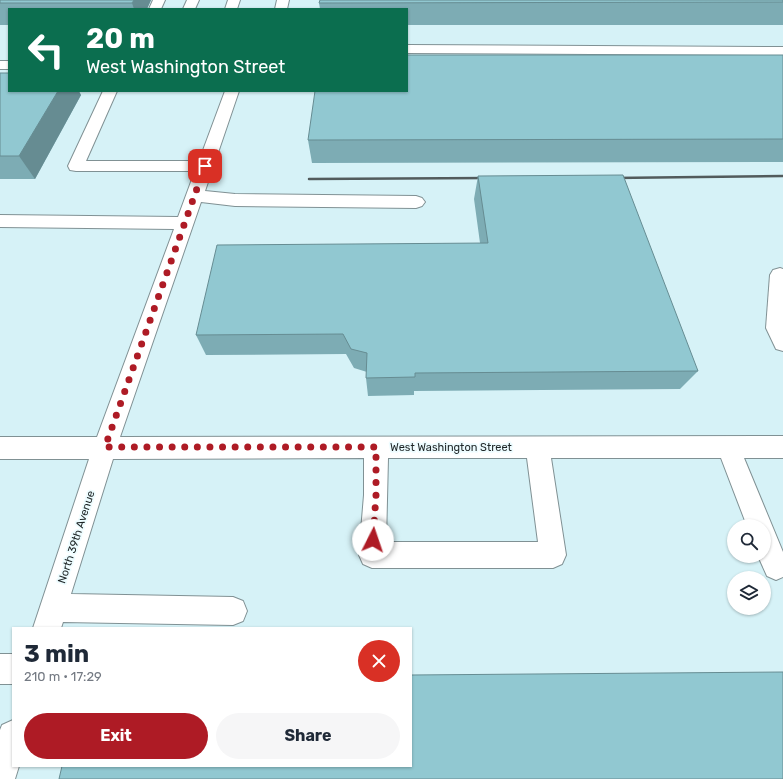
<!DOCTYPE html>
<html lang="en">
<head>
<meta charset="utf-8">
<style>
	body { margin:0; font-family:Rubik,sans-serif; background:#f6f6f7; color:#1f2937; height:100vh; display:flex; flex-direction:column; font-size:15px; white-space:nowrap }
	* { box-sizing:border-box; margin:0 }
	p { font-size:13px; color:#747a83 }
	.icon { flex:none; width:22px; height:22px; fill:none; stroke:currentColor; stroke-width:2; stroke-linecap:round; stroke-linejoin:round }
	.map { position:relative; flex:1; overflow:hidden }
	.side { position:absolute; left:12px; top:627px; width:400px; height:140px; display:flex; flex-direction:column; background:#fff; border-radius:0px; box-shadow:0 1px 3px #0004 }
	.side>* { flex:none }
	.hud { position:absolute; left:8px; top:8px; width:400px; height:84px; border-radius:0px; box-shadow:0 1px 3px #0004; background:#0b6e4f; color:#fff; overflow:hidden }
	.controls { position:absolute; left:727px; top:519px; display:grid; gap:8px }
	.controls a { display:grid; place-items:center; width:44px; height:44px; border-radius:50%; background:#fff; box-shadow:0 1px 3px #0004; font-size:20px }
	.pin { position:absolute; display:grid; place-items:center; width:34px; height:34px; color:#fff; margin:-17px; border-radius:8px; box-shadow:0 2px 6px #0006 }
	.me { position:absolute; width:44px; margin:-22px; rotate:4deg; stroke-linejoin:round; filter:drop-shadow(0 0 3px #0008) }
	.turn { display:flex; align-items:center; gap:14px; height:84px; padding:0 12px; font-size:18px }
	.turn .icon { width:52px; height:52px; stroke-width:2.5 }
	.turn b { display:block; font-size:28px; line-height:34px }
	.round { display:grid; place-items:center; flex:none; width:42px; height:42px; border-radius:21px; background:#f6f6f7 }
	.headline { display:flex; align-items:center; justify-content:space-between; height:68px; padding:0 12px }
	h1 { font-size:24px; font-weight:700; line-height:30px }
	.primary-button { display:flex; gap:8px; margin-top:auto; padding:8px 12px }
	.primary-button a { flex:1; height:46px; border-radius:24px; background:#ae1b25; color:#fff; font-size:16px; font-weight:700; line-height:46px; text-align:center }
	.primary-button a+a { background:#f6f6f7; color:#1f2937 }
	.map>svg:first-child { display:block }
</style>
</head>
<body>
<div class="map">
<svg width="783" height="779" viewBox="0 0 783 779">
	<rect width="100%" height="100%" fill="#edfcff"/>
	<path fill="#d6f2f7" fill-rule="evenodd" d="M0,0H783V779H0ZM9,9H407V91H9ZM734,526H764V556H734ZM734,578H764V608H734ZM13,628H411V766H13Z"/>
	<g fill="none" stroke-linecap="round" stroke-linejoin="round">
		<defs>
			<g id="minor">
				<path d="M153,0H165L161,9H149Z"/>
				<path d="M187,0H199L195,9H183Z"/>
				<path d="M228,0H240L237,9H225Z"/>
				<path d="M277,0H289L287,9H275Z"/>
				<path d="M407,45L783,47V55L407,53Z"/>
				<rect x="0" y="61" width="9" height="8"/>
				<path d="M103,91H117L86,161H199L225,91H239L205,191L235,194L416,196L422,198L425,202L422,206L416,208L235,206L201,202L120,437L783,436V458H744L783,552V577L776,580L767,576L758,556H764V526H747L721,458H551L566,555L562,564L553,568H372L363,564L359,555L364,495V458L113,459L71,594L233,597L243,601L247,611L243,621L233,625L63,622L61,628H33L89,459H0V437H97L174,229L0,227V215L178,217L195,171H76L70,170L68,166ZM388,458H527L538,542H386Z"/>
				<path d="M780,268L783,269V351L776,349L766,328L770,275L773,270Z"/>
				<rect x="0" y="654" width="13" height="30"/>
				<path d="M13,720V766H19L15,779H0V730L2,725Z"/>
			</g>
		</defs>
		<use href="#minor" stroke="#809194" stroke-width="2"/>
		<use href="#minor" fill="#fff" fill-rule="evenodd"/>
		<g stroke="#525b5c" stroke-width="2.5">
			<path d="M613,178L783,176"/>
			<path d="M309,179L489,178"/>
		</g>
	</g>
	<g fill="#7dacb4">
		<path d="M0,0H151L147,9H9V25H0Z"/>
		<path d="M783,0V25H407V9H320L319,3Z"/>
		<path d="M783,55V162L312,163L308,140Z"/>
		<path d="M0,73L81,95L35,179H0Z"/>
		<path d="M478,176L698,371L680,389L414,391V395L368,396L366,378L367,372L354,368L346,354L206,355L196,335L480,243L474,199Z"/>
	</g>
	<g fill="#668c92">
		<path d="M134,0H151L147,9H134L132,3Z"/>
		<path d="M58,91H79L81,95L35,179L19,156Z"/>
	</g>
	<g fill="#91c8d1" stroke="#668c92">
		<path d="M0,0H134L132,3H0Z"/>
		<path d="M320,0H783V2L319,3Z"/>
		<path d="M407,55H783V139L308,140L315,91H407Z"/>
		<path d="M0,73H9V91H58L19,156H0Z"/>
		<path d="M623,175L698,371L415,373V377L366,378L367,353L351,349L343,334L196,335L217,245L488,243L478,176Z"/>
		<path d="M783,672V779H59L62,766H411V675Z"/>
	</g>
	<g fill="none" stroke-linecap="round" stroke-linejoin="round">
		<path stroke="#ae1b25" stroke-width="7" stroke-dasharray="0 12.6" d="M205,166L105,447H376V495L373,540"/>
	</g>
	<g text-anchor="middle" stroke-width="3.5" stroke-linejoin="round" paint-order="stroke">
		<g font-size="11" fill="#1d2425" stroke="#edfcff">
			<text x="451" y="451">West Washington Street</text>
			<text transform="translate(76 537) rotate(-72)" y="4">North 39th Avenue</text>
		</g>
	</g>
</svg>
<div class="controls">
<a><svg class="icon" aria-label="search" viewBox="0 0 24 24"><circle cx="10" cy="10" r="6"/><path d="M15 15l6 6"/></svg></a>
<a><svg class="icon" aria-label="layers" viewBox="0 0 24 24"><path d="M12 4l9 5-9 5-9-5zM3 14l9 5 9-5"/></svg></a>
</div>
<div class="pin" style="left:205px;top:166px;background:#d93025"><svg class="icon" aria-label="arrive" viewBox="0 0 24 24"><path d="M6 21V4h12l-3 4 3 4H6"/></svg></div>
<svg class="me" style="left:373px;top:540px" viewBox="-20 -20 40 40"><circle r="19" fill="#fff"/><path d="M0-13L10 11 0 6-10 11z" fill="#ae1b25"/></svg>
<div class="hud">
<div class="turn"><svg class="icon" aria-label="left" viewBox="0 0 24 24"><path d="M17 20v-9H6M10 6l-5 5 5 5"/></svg><div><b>20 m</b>West Washington Street</div></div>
</div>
<section class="side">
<div class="headline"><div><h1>3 min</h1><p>210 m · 17:29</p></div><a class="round" style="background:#d93025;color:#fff"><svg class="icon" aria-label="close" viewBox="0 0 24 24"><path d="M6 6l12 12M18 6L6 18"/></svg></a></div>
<div class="primary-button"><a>Exit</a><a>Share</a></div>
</section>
</div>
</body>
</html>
